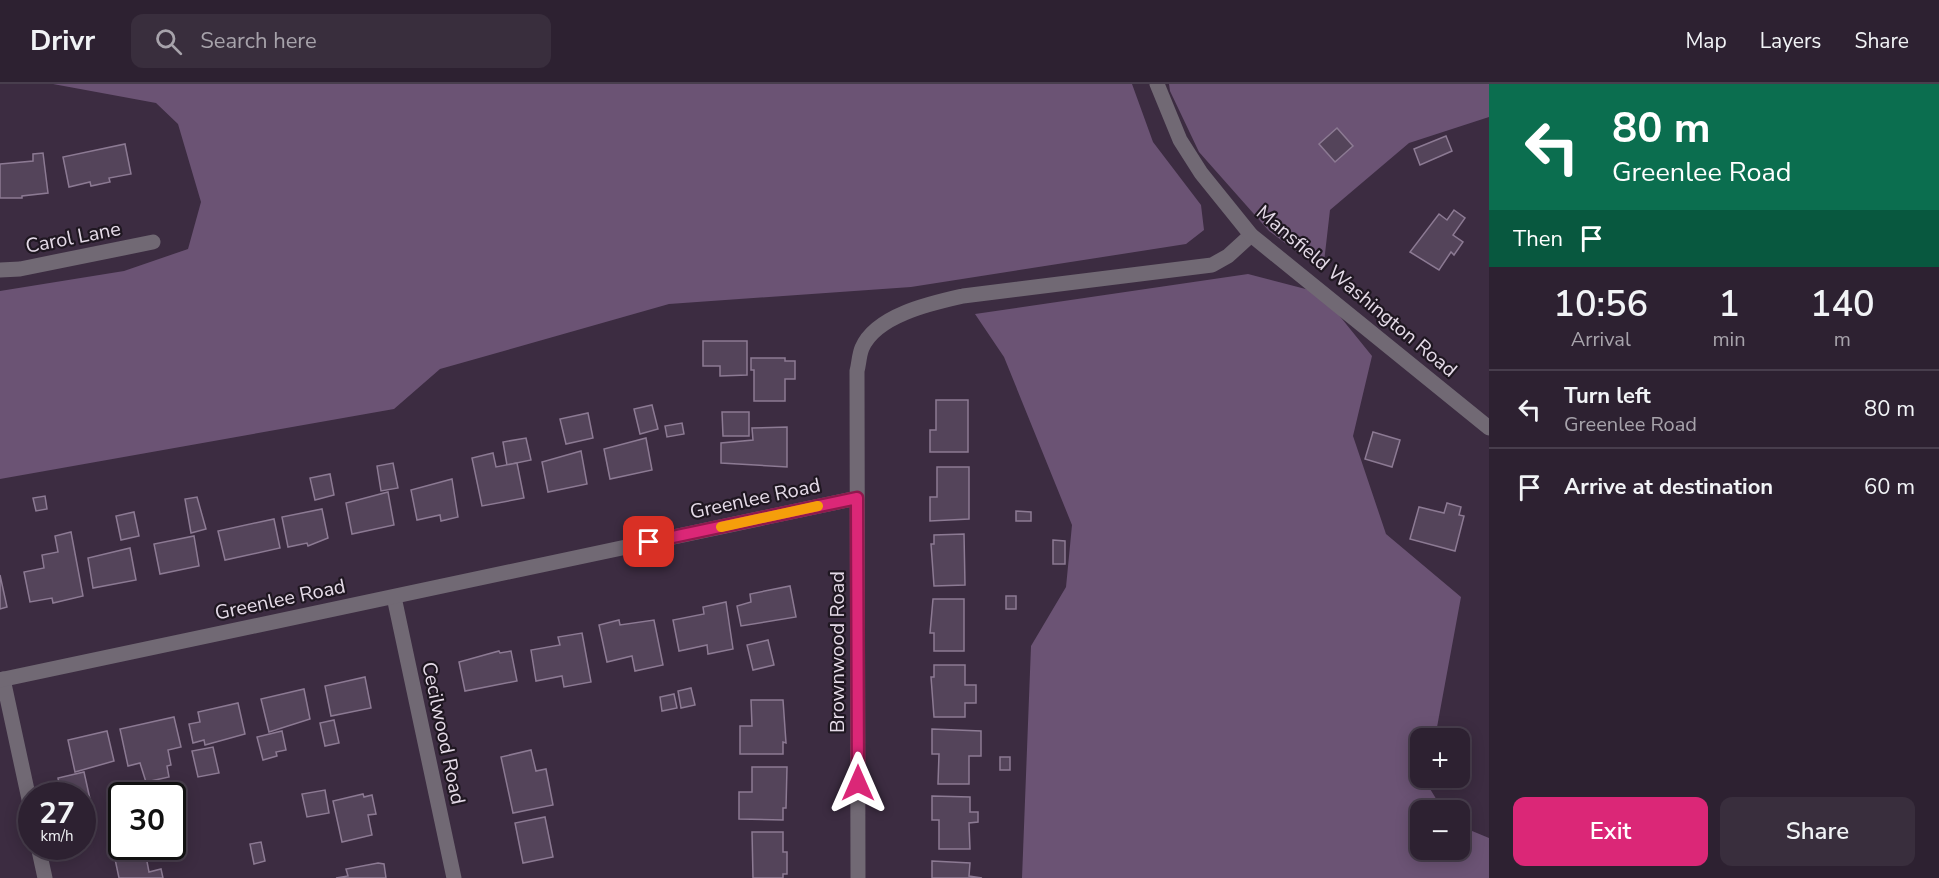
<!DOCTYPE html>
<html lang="en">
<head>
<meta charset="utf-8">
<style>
	body { margin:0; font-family:"Nunito Sans",sans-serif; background:#392e3d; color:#f1f3f6; height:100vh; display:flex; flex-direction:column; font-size:22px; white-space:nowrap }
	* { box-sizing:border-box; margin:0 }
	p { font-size:20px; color:#a7a3ab }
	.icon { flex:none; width:33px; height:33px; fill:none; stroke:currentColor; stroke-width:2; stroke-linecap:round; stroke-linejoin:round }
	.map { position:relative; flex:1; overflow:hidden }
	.panel { display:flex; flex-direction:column; background:#2d2131; width:450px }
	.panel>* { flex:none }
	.banner { background:#0b6e4f; color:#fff; overflow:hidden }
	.tools { position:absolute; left:1410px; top:644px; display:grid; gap:12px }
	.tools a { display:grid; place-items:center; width:60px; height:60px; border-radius:12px; background:#2d2131; box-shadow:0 3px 15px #0003,0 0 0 2px #483e4d; font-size:30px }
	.speed { position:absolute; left:18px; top:698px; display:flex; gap:12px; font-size:30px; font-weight:700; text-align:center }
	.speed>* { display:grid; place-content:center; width:78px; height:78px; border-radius:50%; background:#2d2131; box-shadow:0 3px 15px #0003,0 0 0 2px #483e4d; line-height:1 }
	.speed small { font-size:15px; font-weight:400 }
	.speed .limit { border:3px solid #111; border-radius:9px; background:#fff; color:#111 }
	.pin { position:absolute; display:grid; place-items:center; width:51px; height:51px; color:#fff; margin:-26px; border-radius:12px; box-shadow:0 3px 9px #0006 }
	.me { position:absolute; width:66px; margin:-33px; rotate:0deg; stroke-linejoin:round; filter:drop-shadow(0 0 4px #0008) }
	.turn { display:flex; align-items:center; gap:21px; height:126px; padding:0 24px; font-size:27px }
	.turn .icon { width:78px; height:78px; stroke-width:2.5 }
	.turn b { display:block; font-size:42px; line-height:51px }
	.then { display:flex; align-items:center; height:57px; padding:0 24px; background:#0003; gap:12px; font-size:22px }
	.eta { display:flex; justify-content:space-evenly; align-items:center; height:102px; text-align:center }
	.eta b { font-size:36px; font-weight:600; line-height:42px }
	.action { display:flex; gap:12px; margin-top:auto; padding:12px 24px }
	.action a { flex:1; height:69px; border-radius:12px; background:#db2777; color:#fff; font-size:24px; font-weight:600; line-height:69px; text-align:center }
	.action a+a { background:#392e3d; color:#f1f3f6 }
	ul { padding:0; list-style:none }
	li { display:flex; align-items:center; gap:18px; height:78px; padding:0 24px; border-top:2px solid #483e4d }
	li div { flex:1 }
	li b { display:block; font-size:22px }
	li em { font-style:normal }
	header { display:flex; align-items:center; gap:36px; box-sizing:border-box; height:84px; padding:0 30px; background:#2d2131; border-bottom:2px solid #483e4d }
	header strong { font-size:28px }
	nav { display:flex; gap:33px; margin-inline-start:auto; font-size:21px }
	.search { width:420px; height:54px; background:#392e3d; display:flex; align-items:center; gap:15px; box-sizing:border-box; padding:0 21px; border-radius:12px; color:#a7a3ab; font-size:22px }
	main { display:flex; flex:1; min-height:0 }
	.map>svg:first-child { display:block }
</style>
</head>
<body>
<header>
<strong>Drivr</strong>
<div class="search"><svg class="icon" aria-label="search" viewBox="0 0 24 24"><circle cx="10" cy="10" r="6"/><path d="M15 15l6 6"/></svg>Search here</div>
<nav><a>Map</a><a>Layers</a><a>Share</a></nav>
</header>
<main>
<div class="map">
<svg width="1489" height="794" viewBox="0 0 1489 794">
	<rect width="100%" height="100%" fill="#3c2c41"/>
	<g fill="#6b5374">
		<path d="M53,0H1132L1153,58L1201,121L1204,146L1186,160L911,203L669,220L440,285L394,325L0,395V207L124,187L188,165L201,118L178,40L156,19Z"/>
		<path d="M1169,0H1489V33L1409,59L1330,126L1323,187L1269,147L1199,68L1170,7Z"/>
		<path d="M1248,190L1321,209L1372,272L1353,352L1386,450L1461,513L1435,654H1420V693H1429L1427,700L1443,726H1420V765H1460V742L1489,754V794H1022L1031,562L1066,503L1072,441L1004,273L975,230Z"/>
	</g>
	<g fill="#54445a" stroke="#8c7a93" stroke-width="1.5">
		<path d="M1337,44L1353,62L1335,78L1319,60Z"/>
		<path d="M1446,52L1452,67L1420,81L1414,65Z"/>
		<path d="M125,60L131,90L109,94L110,98L91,102L90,98L69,103L63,73Z"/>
		<path d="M43,69L48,109L22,112V114H0V80L33,77V70Z"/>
		<path d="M1454,126L1465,134L1453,151L1463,158L1454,171L1451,168L1439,186L1410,168L1439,130L1447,136Z"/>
		<path d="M703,257H747V291L720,292V282H703Z"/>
		<path d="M751,274H785V277H795V295H785V317H754V286H751Z"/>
		<path d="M936,316H968V368H930V346H936Z"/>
		<path d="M652,321L658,345L640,350L634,325Z"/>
		<path d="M722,328H749V352H723Z"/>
		<path d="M588,329L593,354L566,360L560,335Z"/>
		<path d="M682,339L684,350L667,353L665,342Z"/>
		<path d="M787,343V383L721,379V359L753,356L752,344Z"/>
		<path d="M1373,348L1400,356L1392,383L1365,375Z"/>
		<path d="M526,354L531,376L507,381L503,358Z"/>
		<path d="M646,354L652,386L610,395L604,365Z"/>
		<path d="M581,367L587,400L548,408L542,378Z"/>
		<path d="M493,369L496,383L517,379L524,414L482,422L472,374Z"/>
		<path d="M393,379L398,404L381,407L377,382Z"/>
		<path d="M937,383H969V435L930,437V413H937Z"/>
		<path d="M330,390L334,411L315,416L310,394Z"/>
		<path d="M452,395L458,433L441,437L440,431L417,436L411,406Z"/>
		<path d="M388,408L394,441L352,450L346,419Z"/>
		<path d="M45,412L47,425L36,427L33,414Z"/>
		<path d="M197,413L206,445L191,449L185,415Z"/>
		<path d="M1447,419L1461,423L1459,431L1464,432L1455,467L1410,455L1419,423L1444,429Z"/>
		<path d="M322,425L328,454L308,462L307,459L288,463L282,433Z"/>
		<path d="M1016,427L1031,428V437H1016Z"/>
		<path d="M134,428L139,452L121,456L116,432Z"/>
		<path d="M274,435L280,464L225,476L218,447Z"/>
		<path d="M71,448L83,512L53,519L52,514L30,518L24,488L44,484L42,471L58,468L55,452Z"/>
		<path d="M964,450L965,501L934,502L931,460H934V451Z"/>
		<path d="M194,452L199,482L160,490L154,460Z"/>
		<path d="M1053,456L1065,457V480H1053Z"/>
		<path d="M130,464L136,496L93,504L88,474Z"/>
		<path d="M0,491L7,523L0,525Z"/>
		<path d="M790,502L796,533L741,542L737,522L751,518L750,510Z"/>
		<rect x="1006" y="512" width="10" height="13"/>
		<path d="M933,515H964V567H934V549H930Z"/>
		<path d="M726,518L733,565L708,570L707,561L679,567L673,536L704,530L703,523Z"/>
		<path d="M619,536L620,541L654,536L663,581L635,587L632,572L607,578L599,541Z"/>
		<path d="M582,549L591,598L564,603L562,592L536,597L531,566L560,561L558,553Z"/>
		<path d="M768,556L774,581L753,586L747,561Z"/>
		<path d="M499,567L500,569L511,567L517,597L465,607L459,578Z"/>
		<path d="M934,581H965V601H976V619H965V633H934L931,593H934Z"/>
		<path d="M365,593L371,624L331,632L325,602Z"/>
		<path d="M691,604L695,621L681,624L678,607Z"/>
		<path d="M304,605L310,635L269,648L261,615Z"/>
		<path d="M674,610L677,624L662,627L660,613Z"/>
		<path d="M751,616H783L786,659L783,658V670H740V642H752Z"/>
		<path d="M238,619L245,650L205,661L204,656L193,659L189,640L200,638L198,628Z"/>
		<path d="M174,633L181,663L168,666L171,681L167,682L169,693L146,698L140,679L128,682L120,645Z"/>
		<path d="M334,636L339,659L325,662L320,639Z"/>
		<path d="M932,645L981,647V672H969V700H938L939,670H932Z"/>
		<path d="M107,647L114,677L75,688L68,656Z"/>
		<path d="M282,647L286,666L276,668L277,672L263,676L257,653Z"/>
		<path d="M213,663L219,689L198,693L192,667Z"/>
		<path d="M531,666L536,687L546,685L553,721L513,729L501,673Z"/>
		<rect x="1000" y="673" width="10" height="13"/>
		<path d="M752,683H787L786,724H783V736L739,735V708H752Z"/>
		<path d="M84,688L90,715L82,717V711H61L58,694Z"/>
		<path d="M325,706L329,729L307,733L302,710Z"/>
		<path d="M363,710L364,713L372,711L376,730L368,731L372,751L342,758L333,717Z"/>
		<path d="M932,712L970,713V728H978V738L969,739L970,765H939V736H932Z"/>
		<path d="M122,722V734L114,735L112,724Z"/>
		<path d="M545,733L553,773L523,779L515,739Z"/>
		<path d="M752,748H783V768H787V790H783V794H753Z"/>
		<path d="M122,754V762H144L149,788L161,785L163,794H119L111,756Z"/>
		<path d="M261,758L265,777L254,780L250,760Z"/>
		<path d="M932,777L970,779L969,792L982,794H932Z"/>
		<path d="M378,779L384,780L386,794H336L348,792L346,785Z"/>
	</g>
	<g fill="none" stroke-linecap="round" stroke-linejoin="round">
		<g stroke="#716974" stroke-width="15">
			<path d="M0,186L20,185L153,158"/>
			<path d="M394,513L454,794"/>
			<path d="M3,595L32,729"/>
			<path d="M0,596L857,414"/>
			<path d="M38,762L45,794"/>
			<path d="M858,794L857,287C859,280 859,271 862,264C876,231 932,219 963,212L1212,181L1228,172L1251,151"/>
		</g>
		<path stroke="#716974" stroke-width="15" d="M1157,0L1180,56L1201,89L1251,151L1489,344"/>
	</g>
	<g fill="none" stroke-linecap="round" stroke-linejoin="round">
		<defs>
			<path id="route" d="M649,458L857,414L858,699"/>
		</defs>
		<use href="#route" stroke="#8e194d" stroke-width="15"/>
		<use href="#route" stroke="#db2777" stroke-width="10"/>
		<path stroke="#f59e0b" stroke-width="10" d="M721,443L818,422"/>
	</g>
	<g text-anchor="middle" stroke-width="4.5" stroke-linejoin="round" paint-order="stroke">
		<g font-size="20" fill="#e5dbe8" stroke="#1f1721">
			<text transform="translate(73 153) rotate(-11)" y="7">Carol Lane</text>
			<text transform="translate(1357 207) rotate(40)" y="7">Mansfield Washington Road</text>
			<text transform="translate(755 414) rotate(-12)" y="7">Greenlee Road</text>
			<text transform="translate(280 515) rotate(-12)" y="7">Greenlee Road</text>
			<text transform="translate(837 568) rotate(-90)" y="7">Brownwood Road</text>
			<text transform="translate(444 649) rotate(78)" y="7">Cecilwood Road</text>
		</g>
	</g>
</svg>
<div class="tools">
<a>+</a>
<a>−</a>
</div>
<div class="speed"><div>27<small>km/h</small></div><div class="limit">30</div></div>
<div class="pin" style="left:649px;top:458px;background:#d93025"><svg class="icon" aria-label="arrive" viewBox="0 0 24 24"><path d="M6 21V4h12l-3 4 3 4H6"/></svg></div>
<svg class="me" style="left:858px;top:699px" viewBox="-20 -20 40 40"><path d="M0-17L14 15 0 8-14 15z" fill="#db2777" stroke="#fff" stroke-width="4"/></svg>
</div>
<section class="panel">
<div class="banner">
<div class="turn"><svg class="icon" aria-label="left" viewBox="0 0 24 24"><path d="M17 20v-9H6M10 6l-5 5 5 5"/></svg><div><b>80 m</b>Greenlee Road</div></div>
<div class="then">Then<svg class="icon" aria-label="arrive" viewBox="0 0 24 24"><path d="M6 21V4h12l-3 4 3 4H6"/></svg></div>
</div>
<div class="eta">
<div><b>10:56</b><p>Arrival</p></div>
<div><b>1</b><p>min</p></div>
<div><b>140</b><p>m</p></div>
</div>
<ul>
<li><svg class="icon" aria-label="left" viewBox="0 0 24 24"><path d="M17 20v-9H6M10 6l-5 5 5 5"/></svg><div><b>Turn left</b><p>Greenlee Road</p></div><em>80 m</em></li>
<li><svg class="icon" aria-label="arrive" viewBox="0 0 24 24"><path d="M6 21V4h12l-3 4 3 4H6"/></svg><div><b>Arrive at destination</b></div><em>60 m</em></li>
</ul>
<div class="action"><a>Exit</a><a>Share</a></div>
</section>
</main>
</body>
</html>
